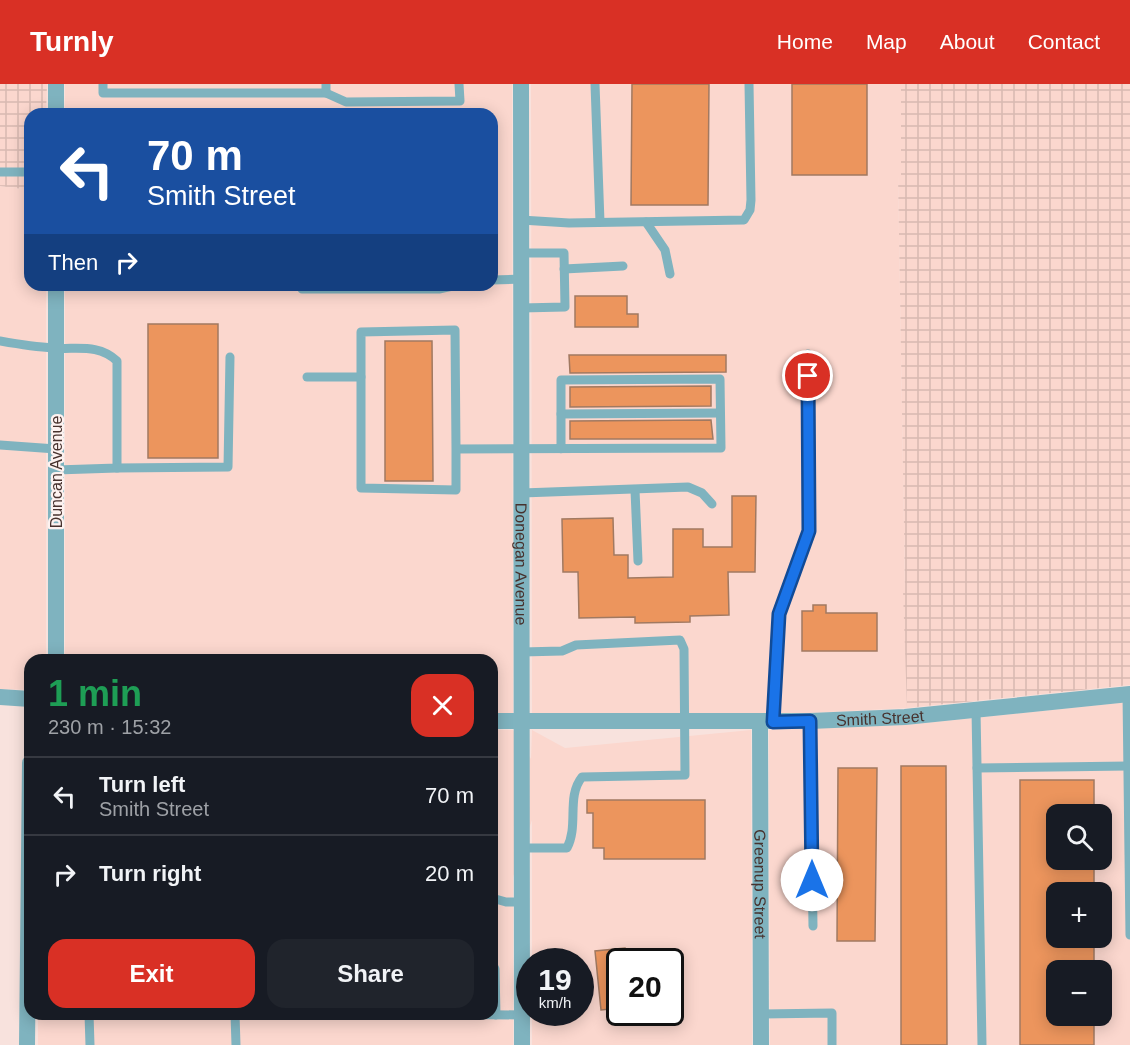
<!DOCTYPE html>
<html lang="en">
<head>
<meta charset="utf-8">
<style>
	body { margin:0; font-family:Helvetica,sans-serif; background:#20242c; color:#f1f3f6; height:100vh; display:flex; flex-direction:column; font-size:22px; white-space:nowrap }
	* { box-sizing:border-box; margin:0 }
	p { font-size:20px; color:#9ea1a6 }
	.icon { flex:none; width:33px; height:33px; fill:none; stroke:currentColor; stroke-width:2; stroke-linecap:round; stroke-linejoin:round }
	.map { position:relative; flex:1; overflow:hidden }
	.drawer { position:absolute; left:24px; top:570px; width:474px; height:366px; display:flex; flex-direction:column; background:#171b24; border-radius:18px; box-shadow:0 3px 15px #0003 }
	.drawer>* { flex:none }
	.banner { position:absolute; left:24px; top:24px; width:474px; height:183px; border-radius:18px; box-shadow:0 3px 15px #0003; background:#1a4fa0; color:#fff; overflow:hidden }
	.fabs { position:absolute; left:1046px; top:720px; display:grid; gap:12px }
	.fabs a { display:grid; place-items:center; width:66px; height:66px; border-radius:12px; background:#171b24; box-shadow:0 3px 15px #0003; font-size:30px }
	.speed { position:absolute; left:516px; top:864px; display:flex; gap:12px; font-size:30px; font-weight:700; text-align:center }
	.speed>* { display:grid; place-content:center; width:78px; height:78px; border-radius:50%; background:#171b24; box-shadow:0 3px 15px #0003; line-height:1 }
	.speed small { font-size:15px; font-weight:400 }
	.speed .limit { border:3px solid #111; border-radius:9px; background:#fff; color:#111 }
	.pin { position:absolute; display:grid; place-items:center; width:51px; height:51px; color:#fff; margin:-26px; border:3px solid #fff; border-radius:50%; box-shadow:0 2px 6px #0007 }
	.me { position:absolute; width:66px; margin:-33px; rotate:0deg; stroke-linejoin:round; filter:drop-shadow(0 0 4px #0008) }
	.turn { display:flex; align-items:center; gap:21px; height:126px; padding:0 24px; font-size:27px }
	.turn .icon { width:78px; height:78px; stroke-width:2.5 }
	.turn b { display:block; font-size:42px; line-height:51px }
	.then { display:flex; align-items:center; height:57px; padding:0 24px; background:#0003; gap:12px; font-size:22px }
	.round { display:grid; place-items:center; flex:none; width:63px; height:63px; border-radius:18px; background:#20242c }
	.headline { display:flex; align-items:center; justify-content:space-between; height:102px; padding:0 24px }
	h1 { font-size:36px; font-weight:800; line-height:45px; color:#1e9e55 }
	.button { display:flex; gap:12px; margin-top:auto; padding:12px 24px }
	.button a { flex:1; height:69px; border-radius:18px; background:#d93025; color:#fff; font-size:24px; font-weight:800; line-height:69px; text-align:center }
	.button a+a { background:#20242c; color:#f1f3f6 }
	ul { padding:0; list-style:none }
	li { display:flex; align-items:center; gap:18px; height:78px; padding:0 24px; border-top:2px solid #363941 }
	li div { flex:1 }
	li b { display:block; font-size:22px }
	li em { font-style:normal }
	header { display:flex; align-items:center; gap:36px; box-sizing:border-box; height:84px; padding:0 30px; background:#d93025; color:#fff }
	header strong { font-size:28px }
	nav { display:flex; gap:33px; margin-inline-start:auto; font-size:21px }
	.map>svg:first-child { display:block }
</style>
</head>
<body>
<header>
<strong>Turnly</strong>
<nav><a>Home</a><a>Map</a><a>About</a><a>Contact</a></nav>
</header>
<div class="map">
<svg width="1130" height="961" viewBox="0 0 1130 961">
	<defs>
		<pattern id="industrial-grid" width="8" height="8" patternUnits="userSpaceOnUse" patternTransform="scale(1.5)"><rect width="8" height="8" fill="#fbd7ce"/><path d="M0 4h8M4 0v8" fill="none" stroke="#d8b9b1"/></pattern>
	</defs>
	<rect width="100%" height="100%" fill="#f8e2dd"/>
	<g fill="#fbd7ce" fill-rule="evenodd">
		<path d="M65,0H512L513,629H492V576H65V201H492V30H65Z"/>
		<path d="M531,0H901V91H898L907,624L810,629H532Z"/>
		<path d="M0,102L30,106V201H46V576H30V606L0,605Z"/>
		<path d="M1130,618V961H770L769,646L906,641ZM1056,730H1101V776H1056ZM1056,808H1101V854H1056ZM1056,886H1101V932H1056Z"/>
		<path d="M492,646H513L531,675L532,646L565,664L751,646L752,961H532V929L580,928V878L532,877V736L513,793V961H38V930H492ZM620,878H670V928H620Z"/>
	</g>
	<g fill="url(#industrial-grid)">
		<path d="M0,0H47L46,30H30V106L0,102Z"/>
		<path d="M901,0H1130V601L907,624L903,507L905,504L898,91H901Z"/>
	</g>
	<g fill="#ec955d" stroke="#a17961" stroke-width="1.5">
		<path d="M632,0H709L708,121H631Z"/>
		<rect x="792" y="0" width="75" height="91"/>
		<path d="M575,212H627V230H638V243H575Z"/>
		<rect x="148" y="240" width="70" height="134"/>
		<path d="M385,257H432L433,397H385Z"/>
		<path d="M569,271H726V288L570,289Z"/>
		<path d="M711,302V322L570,323V303Z"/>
		<path d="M711,336L713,355H570V337Z"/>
		<path d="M732,412H756L755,488H728L729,531L690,532V538L635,539V533L579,534L578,488H563L562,435L613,434L614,471H628V494L673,493V445H703V463H732Z"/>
		<path d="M813,521H826V529H877V567H802V527H813Z"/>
		<path d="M901,682H946L947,961H901Z"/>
		<path d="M838,684H877L875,857H837Z"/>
		<path d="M1020,696H1094V730H1056V776H1094V808H1056V854H1094V886H1056V932H1094V961H1020Z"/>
		<path d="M587,716H705V775H604V764H593V729H587Z"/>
		<path d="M625,864L626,878H620V924L601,926L595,867Z"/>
	</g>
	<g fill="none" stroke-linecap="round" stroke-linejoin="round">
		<g stroke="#7fb3bf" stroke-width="9">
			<path d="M103,0V9H326V0"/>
			<path d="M595,0L600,138"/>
			<path d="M326,9L346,18L460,17L459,0"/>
			<path d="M0,88H30"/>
			<path d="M521,136L569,139L744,136L750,126L751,116L749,0"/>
			<path d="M646,138L665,166L670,190"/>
			<path d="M521,169H564L565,223L521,224"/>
			<path d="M564,185L623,182"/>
			<path d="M492,196L521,195"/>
			<path d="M302,201V205H439L457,201"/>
			<path d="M0,257C17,260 35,263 53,264C76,266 98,259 117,277V384L56,386"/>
			<path d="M307,293H361"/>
			<path d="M561,330L720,329"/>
			<path d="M0,361L56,365"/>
			<path d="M456,365L455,246L361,248V404L456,406V365L721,364L720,295L561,296V365"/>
			<path d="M117,384L228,383L230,273"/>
			<path d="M635,406L638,477"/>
			<path d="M522,409L688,403L702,409L712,420"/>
			<path d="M522,568L562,567L576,561L680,556L684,565L685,691L582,693C566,713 579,741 567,764H523"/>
			<path d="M1127,610L1130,851"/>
			<path d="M976,626L982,961"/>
			<path d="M810,637L813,842"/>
			<path d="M773,638L779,530L809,447L808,270"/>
			<path d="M977,684L1128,682"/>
			<path d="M492,814L506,818H523"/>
			<path d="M492,879L495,885L496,931"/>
			<path d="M89,930L90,961"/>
			<path d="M235,930L236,961"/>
			<path d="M417,930L523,931"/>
			<path d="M761,930L832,929V961"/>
		</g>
		<g stroke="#7fb3bf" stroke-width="16">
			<path d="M56,30V0"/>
			<path d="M56,576V201"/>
			<path id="s1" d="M760,638L761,961"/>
			<path d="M27,961L30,679"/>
		</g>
		<g stroke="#7fb3bf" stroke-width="16">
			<path id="s2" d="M521,0L522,961"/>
			<path d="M0,613L30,615"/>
			<path id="s3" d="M492,637H810L905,633L1130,610"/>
		</g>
	</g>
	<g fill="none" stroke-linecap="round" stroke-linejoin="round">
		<defs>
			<path id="route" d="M808,292L809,447L779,530L773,638L810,637L812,796"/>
		</defs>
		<use href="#route" stroke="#114b97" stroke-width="15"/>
		<use href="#route" stroke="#1a73e8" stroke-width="10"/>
	</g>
	<g text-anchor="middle" stroke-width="4.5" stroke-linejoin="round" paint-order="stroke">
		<g font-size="16" fill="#47322e" stroke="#fdf2f0">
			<text transform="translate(56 388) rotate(-90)" y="6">Duncan Avenue</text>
			<text dy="6" stroke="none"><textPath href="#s2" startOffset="480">Donegan Avenue</textPath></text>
			<text dy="6" stroke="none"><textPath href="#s3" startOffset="388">Smith Street</textPath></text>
			<text dy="6" stroke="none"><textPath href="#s1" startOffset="162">Greenup Street</textPath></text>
		</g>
	</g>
</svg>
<div class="fabs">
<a><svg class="icon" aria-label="search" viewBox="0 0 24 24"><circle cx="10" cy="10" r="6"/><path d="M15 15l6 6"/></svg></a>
<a>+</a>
<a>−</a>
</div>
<div class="speed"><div>19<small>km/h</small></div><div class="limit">20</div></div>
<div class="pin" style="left:808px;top:292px;background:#d93025"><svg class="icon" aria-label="arrive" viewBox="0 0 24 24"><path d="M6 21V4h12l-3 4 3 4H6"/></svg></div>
<svg class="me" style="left:812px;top:796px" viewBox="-20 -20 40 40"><circle r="19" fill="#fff"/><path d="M0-13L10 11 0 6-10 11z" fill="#1a73e8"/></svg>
<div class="banner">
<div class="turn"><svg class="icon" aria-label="left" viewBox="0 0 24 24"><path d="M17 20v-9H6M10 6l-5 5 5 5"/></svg><div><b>70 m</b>Smith Street</div></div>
<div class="then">Then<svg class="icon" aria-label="right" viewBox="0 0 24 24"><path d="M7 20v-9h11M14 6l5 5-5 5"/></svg></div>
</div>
<section class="drawer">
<div class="headline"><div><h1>1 min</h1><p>230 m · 15:32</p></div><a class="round" style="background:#d93025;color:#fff"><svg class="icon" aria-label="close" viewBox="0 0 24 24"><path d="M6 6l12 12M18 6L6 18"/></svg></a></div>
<ul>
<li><svg class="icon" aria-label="left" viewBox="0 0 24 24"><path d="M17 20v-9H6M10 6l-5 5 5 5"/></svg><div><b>Turn left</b><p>Smith Street</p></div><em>70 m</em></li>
<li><svg class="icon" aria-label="right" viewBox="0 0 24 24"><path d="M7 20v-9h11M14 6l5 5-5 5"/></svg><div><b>Turn right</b></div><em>20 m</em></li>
</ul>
<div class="button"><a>Exit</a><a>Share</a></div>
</section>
</div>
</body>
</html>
